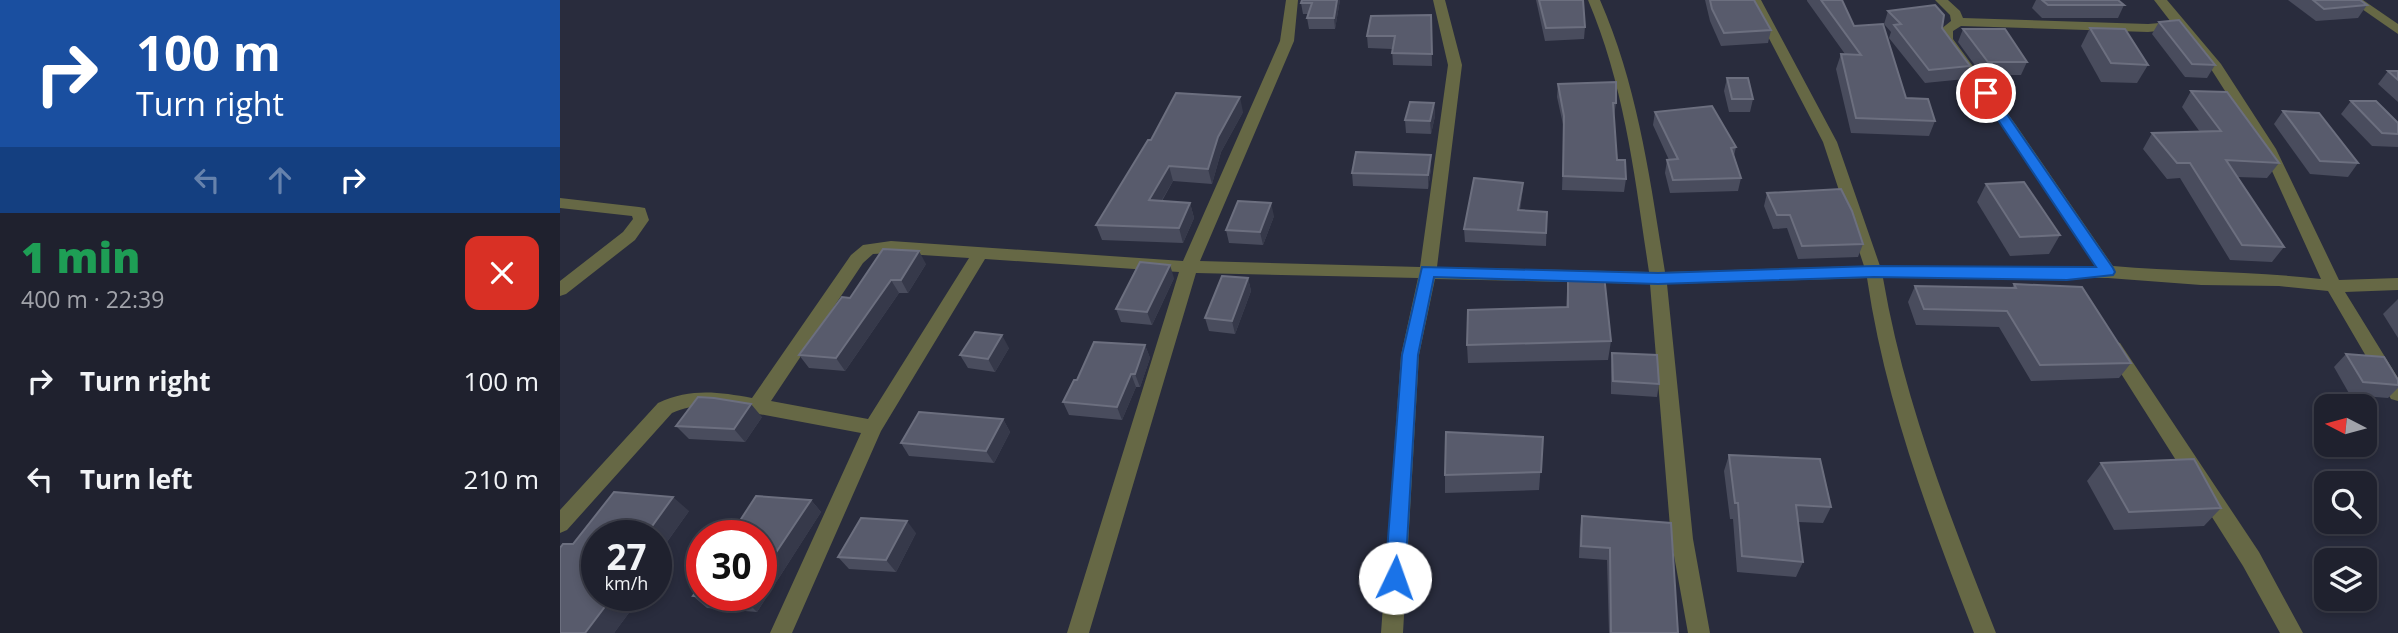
<!DOCTYPE html>
<html lang="en">
<head>
<meta charset="utf-8">
<style>
	body { margin:0; font-family:"Open Sans",sans-serif; background:#2c2e3a; color:#f1f3f6; height:100vh; display:flex; flex-direction:column; font-size:26px; white-space:nowrap }
	* { box-sizing:border-box; margin:0 }
	p { font-size:23px; color:#a1a3aa }
	.icon { flex:none; width:38px; height:38px; fill:none; stroke:currentColor; stroke-width:2; stroke-linecap:round; stroke-linejoin:round }
	.map { position:relative; flex:1; overflow:hidden }
	.side { display:flex; flex-direction:column; background:#1f212e; width:560px }
	.side>* { flex:none }
	.top-card { background:#1a4fa0; color:#fff; overflow:hidden }
	.needle { width:46px; rotate:276deg }
	.tools { position:absolute; left:1754px; top:394px; display:grid; gap:14px }
	.tools a { display:grid; place-items:center; width:63px; height:63px; border-radius:14px; background:#1f212e; box-shadow:0 4px 10px #0003,0 0 0 2px #3c3e4a; font-size:35px }
	.speed { position:absolute; left:21px; top:520px; display:flex; gap:14px; font-size:35px; font-weight:700; text-align:center }
	.speed>* { display:grid; place-content:center; width:91px; height:91px; border-radius:50%; background:#1f212e; box-shadow:0 4px 10px #0003,0 0 0 2px #3c3e4a; line-height:1 }
	.speed small { font-size:18px; font-weight:400 }
	.speed .limit { border:10px solid #d22; background:#fff; color:#111 }
	.pin { position:absolute; display:grid; place-items:center; width:60px; height:60px; color:#fff; margin:-30px; border:4px solid #fff; border-radius:50%; box-shadow:0 2px 7px #0007 }
	.me { position:absolute; width:77px; margin:-38px; rotate:3deg; stroke-linejoin:round; filter:drop-shadow(0 0 5px #0008) }
	.turn { display:flex; align-items:center; gap:24px; height:147px; padding:0 21px; font-size:32px }
	.turn .icon { width:91px; height:91px; stroke-width:2.5 }
	.turn b { display:block; font-size:49px; line-height:60px }
	.lanes { display:flex; align-items:center; height:66px; padding:0 21px; background:#0003; justify-content:center; gap:35px; direction:ltr }
	.lanes .off { opacity:.35 }
	.round { display:grid; place-items:center; flex:none; width:74px; height:74px; border-radius:14px; background:#2c2e3a }
	.head { display:flex; align-items:center; justify-content:space-between; height:119px; padding:0 21px }
	h1 { font-size:42px; font-weight:800; line-height:52px; color:#1e9e55 }
	ul { padding:0; list-style:none }
	li { display:flex; align-items:center; gap:21px; height:98px; padding:0 21px }
	li div { flex:1 }
	li b { display:block; font-size:26px }
	li em { font-style:normal }
	main { display:flex; flex:1; min-height:0 }
	.map>svg:first-child { display:block }
</style>
</head>
<body>
<main>
<section class="side">
<div class="top-card">
<div class="turn"><svg class="icon" aria-label="right" viewBox="0 0 24 24"><path d="M7 20v-9h11M14 6l5 5-5 5"/></svg><div><b>100 m</b>Turn right</div></div>
<div class="lanes"><svg class="icon off" aria-label="left" viewBox="0 0 24 24"><path d="M17 20v-9H6M10 6l-5 5 5 5"/></svg><svg class="icon off" aria-label="ahead" viewBox="0 0 24 24"><path d="M12 20V5M6 11l6-6 6 6"/></svg><svg class="icon" aria-label="right" viewBox="0 0 24 24"><path d="M7 20v-9h11M14 6l5 5-5 5"/></svg></div>
</div>
<div class="head"><div><h1>1 min</h1><p>400 m · 22:39</p></div><a class="round" style="background:#d93025;color:#fff"><svg class="icon" aria-label="close" viewBox="0 0 24 24"><path d="M6 6l12 12M18 6L6 18"/></svg></a></div>
<ul>
<li><svg class="icon" aria-label="right" viewBox="0 0 24 24"><path d="M7 20v-9h11M14 6l5 5-5 5"/></svg><div><b>Turn right</b></div><em>100 m</em></li>
<li><svg class="icon" aria-label="left" viewBox="0 0 24 24"><path d="M17 20v-9H6M10 6l-5 5 5 5"/></svg><div><b>Turn left</b></div><em>210 m</em></li>
</ul>
</section>
<div class="map">
<svg width="1838" height="633" viewBox="0 0 1838 633">
	<rect width="100%" height="100%" fill="#292c3d"/>
	<g fill="none" stroke-linecap="round" stroke-linejoin="round">
		<g fill="#666845" fill-rule="evenodd">
			<path d="M726,0H738L734,41L640,261L860,267L888,65L873,0H885L902,65L877,267L1089,272C1075,179 1065,87 1028,0H1040C1078,87 1090,179 1105,272L1304,266L1263,142L1189,0H1201L1277,142L1320,266L1536,267L1445,130L1379,39L1381,29L1391,21L1390,15L1375,0H1388L1400,11L1403,18L1588,24L1611,22L1594,0H1607L1661,64L1716,149L1779,280L1838,278V290L1785,292L1838,378V401L1831,399L1768,291L1719,286L1641,285L1548,278H1323C1344,401 1390,517 1436,633H1414C1369,517 1325,401 1307,278L1107,284L1133,539L1150,633H1128L1111,539L1090,284L875,279L859,355L843,633H821L841,355L858,278L636,273L529,633H507L619,272L425,259L321,431L232,633H210L301,433L161,407C143,405 128,406 112,413L7,530L0,533V510L98,403C131,388 158,392 192,398L291,255L303,245L331,241L623,261L720,41ZM1401,26L1588,32L1617,29L1651,69L1702,149L1761,279C1692,271 1622,272 1553,266L1456,125L1393,39V31ZM331,253L409,258L308,419L211,401L303,263L313,254Z"/>
			<path d="M1789,0H1803L1838,24V34Z"/>
			<path d="M0,198L79,207L85,208L89,220L75,240L6,294L0,296V281L63,232L73,219L72,216L0,208Z"/>
			<path d="M1554,341L1560,343L1699,552L1743,633H1720L1683,566L1548,353L1545,348L1548,343Z"/>
		</g>
	</g>
	<g fill="#494c5d">
		<path d="M780,0L775,29H749L747,18L749,14H743L741,3Z"/>
		<path d="M976,0H1023L1025,27L1024,39L985,41Z"/>
		<path d="M1145,0H1194L1211,30L1208,43L1161,46L1150,21Z"/>
		<path d="M1247,0H1282L1294,26L1346,98L1375,121L1369,136L1291,133L1276,69L1281,54H1285L1247,1Z"/>
		<path d="M1476,0H1558L1564,5L1558,18H1482L1472,8Z"/>
		<path d="M1728,0H1800L1807,5L1798,18L1756,21Z"/>
		<path d="M1328,11L1382,28L1410,66L1405,79L1365,83L1329,38L1331,32L1324,24Z"/>
		<path d="M871,15L872,66L833,65L832,49L808,48L807,36Z"/>
		<path d="M1599,22L1655,65L1647,78L1625,77L1592,34Z"/>
		<path d="M1530,28L1588,65L1577,83L1541,82L1521,46Z"/>
		<path d="M1403,29L1467,62L1461,75H1422L1398,42Z"/>
		<path d="M1828,71H1838V102L1818,84Z"/>
		<path d="M1167,78L1193,99L1190,112H1169L1164,91Z"/>
		<path d="M998,84L1056,103L1054,116L1057,160L1066,179L1064,192L1002,190L1004,129L997,97Z"/>
		<path d="M1631,91L1719,163L1707,178L1677,177L1724,247L1712,262L1670,260L1620,178L1607,179L1583,149L1592,133L1640,132L1622,107Z"/>
		<path d="M1791,101L1838,123V147L1812,146L1781,114Z"/>
		<path d="M874,103L875,116L871,134L846,133L845,120Z"/>
		<path d="M1723,111L1798,163L1788,177L1750,174L1714,124Z"/>
		<path d="M683,112L661,152L652,184L613,181L602,201L630,203L634,218L623,243L542,240L536,225L591,140Z"/>
		<path d="M1095,112L1176,147L1174,156L1181,178L1178,191L1110,193L1105,173L1107,160H1109L1093,125Z"/>
		<path d="M871,155V168L868,189L793,186L792,173Z"/>
		<path d="M963,183L962,196L960,210L987,212L986,246L905,242L904,229Z"/>
		<path d="M1426,184L1500,235L1489,254L1450,256L1417,202Z"/>
		<path d="M1207,193L1303,244L1298,257L1238,259L1227,228L1213,229L1204,206Z"/>
		<path d="M714,216L703,245L669,243L666,230Z"/>
		<path d="M366,264L348,293H339L285,371L249,368L239,355L290,298Z"/>
		<path d="M1008,275L1051,341L1048,360L908,363L907,345L1006,307Z"/>
		<path d="M614,278L592,325L561,322L556,309Z"/>
		<path d="M688,278L691,291L675,334L649,331L645,318Z"/>
		<path d="M1454,284L1571,363L1559,378L1471,381L1439,327L1356,325L1348,302L1355,286L1452,288Z"/>
		<path d="M1838,299V338L1823,314Z"/>
		<path d="M585,345L590,358L580,387H576L562,420L509,415L503,402L517,380Z"/>
		<path d="M449,348L435,372L408,368L400,355Z"/>
		<path d="M1052,353L1099,384L1097,397L1051,394V366Z"/>
		<path d="M1786,354L1838,380V388L1828,398L1790,395L1774,367Z"/>
		<path d="M202,417L185,442L129,439L116,426Z"/>
		<path d="M443,419L450,432L434,463L349,456L341,443Z"/>
		<path d="M983,437L979,490L885,493V475Z"/>
		<path d="M1169,455L1271,507L1263,523L1238,522L1243,562L1236,577L1177,572L1173,519H1170L1164,471Z"/>
		<path d="M1541,463L1661,508L1644,526L1554,530L1527,481Z"/>
		<path d="M251,500L261,512L197,612L147,608L133,596Z"/>
		<path d="M129,511L97,556L106,564L37,595H85L75,610H71L54,633L13,544Z"/>
		<path d="M1022,516L1111,523L1118,633H1049L1047,560L1019,558L1020,529Z"/>
		<path d="M356,533L336,572L289,569L278,557Z"/>
	</g>
	<g fill="#36394a">
		<path d="M777,0H780L775,29L774,18Z"/>
		<path d="M680,97L683,112L661,152L652,184L648,169L658,137Z"/>
		<path d="M874,103L875,116L871,134L870,121Z"/>
		<path d="M871,155V168L868,189V175Z"/>
		<path d="M609,166L613,181L593,215L589,200Z"/>
		<path d="M963,183L962,196L957,223L958,210Z"/>
		<path d="M630,203L634,218L623,243L619,228Z"/>
		<path d="M711,203L714,216L703,245L700,232Z"/>
		<path d="M359,251L366,264L348,293L341,280Z"/>
		<path d="M610,265L614,278L592,325L587,312Z"/>
		<path d="M688,278L691,291L675,334L672,321Z"/>
		<path d="M331,280L339,293L285,371L276,358Z"/>
		<path d="M442,335L449,348L435,372L428,359Z"/>
		<path d="M585,345L590,358L580,387L575,374Z"/>
		<path d="M571,374L576,387L562,420L557,407Z"/>
		<path d="M191,404L202,417L185,442L174,429Z"/>
		<path d="M443,419L450,432L434,463L426,451Z"/>
		<path d="M113,497L129,511L97,556L106,564L96,578V536H85Z"/>
		<path d="M251,500L261,512L197,612L185,600L188,595H201V575Z"/>
		<path d="M347,521L356,533L336,572L326,560Z"/>
		<path d="M58,595H85L75,610L57,596Z"/>
		<path d="M53,596L71,610L54,633H25Z"/>
	</g>
	<g fill="#585b6c" stroke="#6c6f7f" stroke-width="2">
		<path d="M742,0H777L774,18H747L752,3H741Z"/>
		<path d="M979,0H1023L1025,27L986,28Z"/>
		<path d="M1150,0H1194L1211,30L1164,33L1152,9Z"/>
		<path d="M1261,0H1282L1294,26L1323,24L1346,98L1368,99L1375,121L1296,118L1281,54L1301,55Z"/>
		<path d="M1482,0H1558L1564,5H1488Z"/>
		<path d="M1753,0H1800L1807,5L1764,9Z"/>
		<path d="M1375,5L1384,15L1382,28L1410,66L1369,70L1334,25L1341,24L1328,11Z"/>
		<path d="M871,15L872,54L832,53L835,36H807L811,16Z"/>
		<path d="M1619,20L1655,65L1632,64L1599,22Z"/>
		<path d="M1530,28L1565,29L1588,65L1551,63Z"/>
		<path d="M1403,29H1445L1467,62H1428Z"/>
		<path d="M1828,71H1838V80Z"/>
		<path d="M1167,78H1188L1193,99H1172Z"/>
		<path d="M1056,82V103H1053L1057,160H1065L1066,179L1003,176L1004,116L998,84Z"/>
		<path d="M1631,91L1667,92L1719,163L1666,160L1724,247L1682,245L1630,163H1617L1592,133L1661,131Z"/>
		<path d="M616,93L680,97L658,137L648,169L609,166L589,200L630,203L619,228L536,225L588,140H591Z"/>
		<path d="M1791,101H1816L1838,123V134L1822,133Z"/>
		<path d="M850,102L874,103L870,121L845,120Z"/>
		<path d="M1152,106L1176,147L1171,148L1181,178L1113,180L1107,160L1118,159L1095,112Z"/>
		<path d="M1723,111L1759,113L1798,163L1760,161Z"/>
		<path d="M796,152L871,155L868,175L792,173Z"/>
		<path d="M914,178L963,183L958,210L987,212L986,233L904,229Z"/>
		<path d="M1464,182L1500,235L1460,237L1426,184Z"/>
		<path d="M1281,189L1292,211L1303,244L1242,246L1230,215H1217L1207,193Z"/>
		<path d="M678,201L711,203L700,232L666,230Z"/>
		<path d="M323,249L359,251L341,280H331L276,358L239,355L282,297L290,298Z"/>
		<path d="M580,262L610,265L587,312L556,309Z"/>
		<path d="M1008,275H1044L1051,341L907,345L908,310L1008,307Z"/>
		<path d="M662,276L688,278L672,321L645,318Z"/>
		<path d="M1454,284L1522,287L1571,363L1480,365L1447,311L1364,309L1355,286L1456,288Z"/>
		<path d="M415,332L442,335L428,359L400,355Z"/>
		<path d="M534,342L585,345L575,374H571L557,407L503,402L514,380H517Z"/>
		<path d="M1052,353L1097,355L1099,384L1053,381Z"/>
		<path d="M1786,354L1824,357L1838,380V385L1803,382Z"/>
		<path d="M138,397L154,398L191,404L174,429L116,426Z"/>
		<path d="M359,412L443,419L426,451L341,443Z"/>
		<path d="M886,432L983,437L981,472L885,475Z"/>
		<path d="M1169,455L1260,459L1271,507L1236,505L1243,562L1182,556L1178,503H1175Z"/>
		<path d="M1634,459L1661,508L1569,512L1541,463Z"/>
		<path d="M54,492L113,497L85,536H37V595H58L57,596H53L25,633H0V548L3,544H13Z"/>
		<path d="M196,496L251,500L201,575V536H170Z"/>
		<path d="M1022,516L1111,523L1118,633H1051L1050,548L1021,546Z"/>
		<path d="M301,518L347,521L326,560L278,557Z"/>
		<path d="M142,583V595H188L185,600L133,596Z"/>
	</g>
	<path fill="#1a73e8" stroke="#114b97" stroke-width="2" d="M1426,90L1431,91L1553,268L1555,272L1553,275L1507,280L1314,277L1098,284L874,277L858,355L845,578L842,584L835,587L828,584L825,578L842,355L862,267L1098,273L1314,266L1536,267L1420,93Z"/>
</svg>
<div class="tools">
<a><svg class="needle" viewBox="-14 -14 28 28"><path d="M0-13l5 13h-10z" fill="#e53935"/><path d="M0 13l5-13h-10z" fill="#a1a3aa"/></svg></a>
<a><svg class="icon" aria-label="search" viewBox="0 0 24 24"><circle cx="10" cy="10" r="6"/><path d="M15 15l6 6"/></svg></a>
<a><svg class="icon" aria-label="layers" viewBox="0 0 24 24"><path d="M12 4l9 5-9 5-9-5zM3 14l9 5 9-5"/></svg></a>
</div>
<div class="speed"><div>27<small>km/h</small></div><div class="limit">30</div></div>
<div class="pin" style="left:1426px;top:93px;background:#d93025"><svg class="icon" aria-label="arrive" viewBox="0 0 24 24"><path d="M6 21V4h12l-3 4 3 4H6"/></svg></div>
<svg class="me" style="left:835px;top:578px" viewBox="-20 -20 40 40"><circle r="19" fill="#fff"/><path d="M0-13L10 11 0 6-10 11z" fill="#1a73e8"/></svg>
</div>
</main>
</body>
</html>
